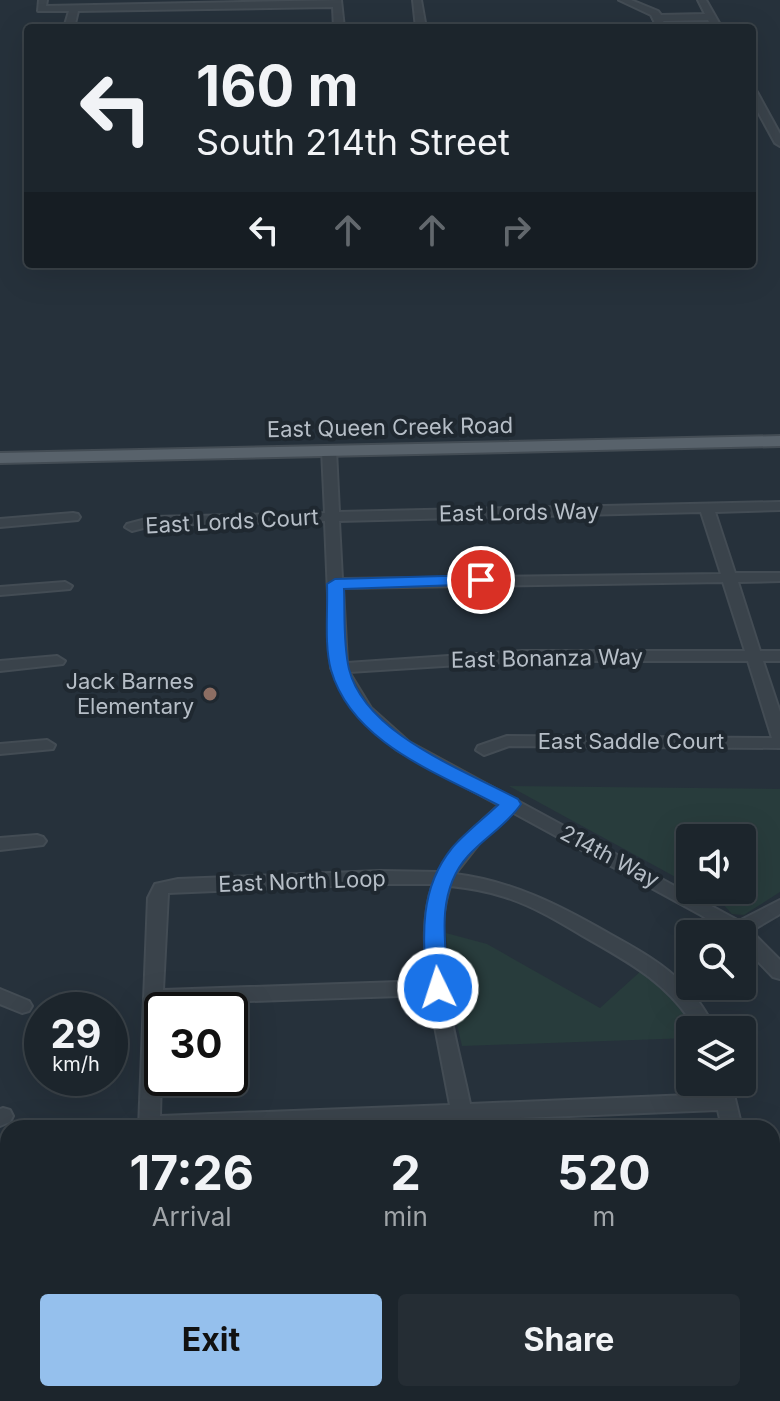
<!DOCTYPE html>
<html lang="en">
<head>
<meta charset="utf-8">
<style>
	body { margin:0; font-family:Inter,sans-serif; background:#252d34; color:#f1f3f6; height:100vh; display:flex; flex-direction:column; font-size:30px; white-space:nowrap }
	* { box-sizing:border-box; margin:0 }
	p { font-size:26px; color:#a0a5a9 }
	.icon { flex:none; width:44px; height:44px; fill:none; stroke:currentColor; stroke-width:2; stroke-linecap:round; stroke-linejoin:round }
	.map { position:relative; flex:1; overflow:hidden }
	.drawer { position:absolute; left:0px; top:1120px; width:780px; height:282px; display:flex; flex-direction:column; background:#1c252c; border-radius:24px 24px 0 0; box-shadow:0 8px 32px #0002,0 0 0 2px #3a4248 }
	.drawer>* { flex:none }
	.banner { position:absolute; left:24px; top:24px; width:732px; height:244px; border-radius:8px; box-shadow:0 8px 32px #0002,0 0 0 2px #3a4248; background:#1c252c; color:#f1f3f6; overflow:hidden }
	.controls { position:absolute; left:676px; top:824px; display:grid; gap:16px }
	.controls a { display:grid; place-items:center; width:80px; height:80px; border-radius:8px; background:#1c252c; box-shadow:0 8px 32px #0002,0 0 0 2px #3a4248; font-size:40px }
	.speed { position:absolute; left:24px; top:992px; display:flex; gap:16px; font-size:40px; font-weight:700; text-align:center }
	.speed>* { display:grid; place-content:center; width:104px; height:104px; border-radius:50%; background:#1c252c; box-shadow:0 8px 32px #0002,0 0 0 2px #3a4248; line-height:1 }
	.speed small { font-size:20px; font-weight:400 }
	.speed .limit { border:4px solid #111; border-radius:12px; background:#fff; color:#111 }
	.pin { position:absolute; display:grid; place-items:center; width:68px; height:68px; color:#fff; margin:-34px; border:4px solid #fff; border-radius:50%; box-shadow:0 2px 8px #0007 }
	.me { position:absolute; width:88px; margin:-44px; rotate:356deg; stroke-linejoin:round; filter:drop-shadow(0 0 6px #0008) }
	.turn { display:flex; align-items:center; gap:28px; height:168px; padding:0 40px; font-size:36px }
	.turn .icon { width:104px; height:104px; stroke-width:2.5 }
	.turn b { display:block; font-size:56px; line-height:68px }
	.lanes { display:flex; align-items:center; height:76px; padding:0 40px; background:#0003; justify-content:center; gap:40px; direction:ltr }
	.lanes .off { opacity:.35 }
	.eta { display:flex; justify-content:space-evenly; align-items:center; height:136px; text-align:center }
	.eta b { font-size:48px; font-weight:700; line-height:56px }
	.button { display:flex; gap:16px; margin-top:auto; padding:16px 40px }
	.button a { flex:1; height:92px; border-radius:8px; background:#95c0ed; color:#111; font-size:32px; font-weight:700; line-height:92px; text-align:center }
	.button a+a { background:#252d34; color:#f1f3f6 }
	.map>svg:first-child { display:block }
</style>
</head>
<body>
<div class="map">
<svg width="780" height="1401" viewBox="0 0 780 1401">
	<rect width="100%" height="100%" fill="#26313b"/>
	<g fill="#283c3c">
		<path d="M509,786L780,789V892L744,915L732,914L721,902L699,890H742V838H690V885Z"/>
		<path d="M446,933L487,944L600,1008L642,970L670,993L695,1030H690V1038L462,1046L453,1007Z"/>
	</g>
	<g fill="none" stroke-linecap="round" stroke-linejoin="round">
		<defs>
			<g id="minor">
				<path d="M39,0H47L46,6L341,0L344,28H334L333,7L78,11L74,28H64L69,11H38Z"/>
				<path d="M413,0H421L426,28H416Z"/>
				<path d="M619,0H631L658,11L661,15L705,14L698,0H706L722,28H712L708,20L663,21L667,28H646L656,25L651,15Z"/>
				<path d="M752,89L757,92L780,134V146L775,143L752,101Z"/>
				<path d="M329,446L336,450L339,512L780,502V510L715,512L735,573H780V581L738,582L760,651H780V661H763L780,712V748L509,746L484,755L476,750L478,746L507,736L772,738L748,661H522L349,672L371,708L409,742L739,921L780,900V914L751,931L780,960V979L773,977L742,945V934H731L701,915L512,812L481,841L455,874C512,881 559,905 608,933C635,948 663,963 684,985C698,998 707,1014 716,1030H696C671,984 627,961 583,936C558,921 533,906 505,897C487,891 469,888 450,886C428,952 457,1038 470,1104L714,1094L711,1082H731L742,1128H722L718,1110L474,1120L475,1128H455L453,1121L278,1128H139L148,898L155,884L178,879L380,871L438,872L460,841L499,805L397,750L367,724L343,693L331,668L325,521L155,525L132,531L125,527L127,524L154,517L325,513L322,450ZM701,512L721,574L342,579L339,521ZM723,582L745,651H522L347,663L343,588ZM380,884H433C422,916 424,949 428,981L163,990L168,893ZM429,995L450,1105L160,1116L163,1004Z"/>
				<path d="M73,513L78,514L80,517L78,520L0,527V519Z"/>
				<path d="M65,582L72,586L70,589L0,595V587Z"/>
				<path d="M57,656L65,661L63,664L0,671V661Z"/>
				<path d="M47,740L55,745L53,749L0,754V744Z"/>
				<path d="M37,835L43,837L46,841L43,845L0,850V838Z"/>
				<path d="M0,989L29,1001L32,1006L29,1011L22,1013L0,1004Z"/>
				<path d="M3,1108L10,1110L13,1116L10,1122L0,1126V1109Z"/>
				<path d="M780,1379V1401L764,1398L762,1394H772V1380Z"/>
				<path d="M481,1394H697L693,1401H481Z"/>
			</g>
			<path id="major" d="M780,436V446L0,463V453Z"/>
		</defs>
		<use href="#minor" stroke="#434c54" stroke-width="4"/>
		<use href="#major" stroke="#434c54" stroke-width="4"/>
		<use href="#minor" fill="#3a434b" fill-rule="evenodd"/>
		<use href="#major" fill="#58626b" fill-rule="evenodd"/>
	</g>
	<path fill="#1a73e8" stroke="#114b97" stroke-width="2" d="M481,575L489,580L487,584L344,589C345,614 343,644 349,669C365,734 464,770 518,799L521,804C508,824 484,838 468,856C435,892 445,944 449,988L445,993H430L427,988C423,938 418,890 452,848C465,833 483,819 498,805C438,773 352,743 331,670C324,645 328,611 327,584L335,579Z"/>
	<circle fill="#8d6e63" stroke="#1f2830" stroke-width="3" cx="210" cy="694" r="8"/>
	<g text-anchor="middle" stroke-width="8" stroke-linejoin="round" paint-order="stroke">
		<g font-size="22" fill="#b6bec7" stroke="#1f2830">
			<text transform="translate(390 427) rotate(-1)" y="8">East Queen Creek Road</text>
			<text transform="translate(519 512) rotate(-1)" y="8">East Lords Way</text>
			<text transform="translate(232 521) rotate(-3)" y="8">East Lords Court</text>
			<text transform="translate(547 658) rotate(-1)" y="8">East Bonanza Way</text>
			<text x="631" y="749">East Saddle Court</text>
			<text transform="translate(610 856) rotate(28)" y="8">214th Way</text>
			<text transform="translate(302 881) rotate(-2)" y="8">East North Loop</text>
		</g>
		<g font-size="22" fill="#b6bec7" stroke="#1f2830" text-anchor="end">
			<text x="194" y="689">Jack Barnes<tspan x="194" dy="25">Elementary</tspan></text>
		</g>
	</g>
</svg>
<div class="controls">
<a><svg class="icon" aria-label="sound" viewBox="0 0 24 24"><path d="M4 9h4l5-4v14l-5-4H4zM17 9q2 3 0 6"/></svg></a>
<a><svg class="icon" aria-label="search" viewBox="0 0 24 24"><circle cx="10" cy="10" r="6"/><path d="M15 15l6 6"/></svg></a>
<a><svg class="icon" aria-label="layers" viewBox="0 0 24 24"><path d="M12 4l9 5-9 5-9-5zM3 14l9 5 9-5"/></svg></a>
</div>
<div class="speed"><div>29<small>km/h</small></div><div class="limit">30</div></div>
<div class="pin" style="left:481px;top:580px;background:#d93025"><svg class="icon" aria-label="arrive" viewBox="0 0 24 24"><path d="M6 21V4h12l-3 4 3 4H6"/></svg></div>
<svg class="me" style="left:438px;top:988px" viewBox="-20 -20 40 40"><circle r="17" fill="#1a73e8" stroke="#fff" stroke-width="3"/><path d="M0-11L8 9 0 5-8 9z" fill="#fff"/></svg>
<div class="banner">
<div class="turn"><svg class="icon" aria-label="left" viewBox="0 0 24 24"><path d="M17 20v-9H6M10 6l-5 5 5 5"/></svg><div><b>160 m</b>South 214th Street</div></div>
<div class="lanes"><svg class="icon" aria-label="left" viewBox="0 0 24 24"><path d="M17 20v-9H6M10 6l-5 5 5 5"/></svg><svg class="icon off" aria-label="ahead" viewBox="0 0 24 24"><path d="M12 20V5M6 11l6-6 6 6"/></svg><svg class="icon off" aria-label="ahead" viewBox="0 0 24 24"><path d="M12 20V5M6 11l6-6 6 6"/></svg><svg class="icon off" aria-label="right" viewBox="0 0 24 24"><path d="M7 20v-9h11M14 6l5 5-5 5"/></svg></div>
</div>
<section class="drawer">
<div class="eta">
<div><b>17:26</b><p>Arrival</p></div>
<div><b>2</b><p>min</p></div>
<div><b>520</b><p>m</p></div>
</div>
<div class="button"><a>Exit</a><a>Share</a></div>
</section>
</div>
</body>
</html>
